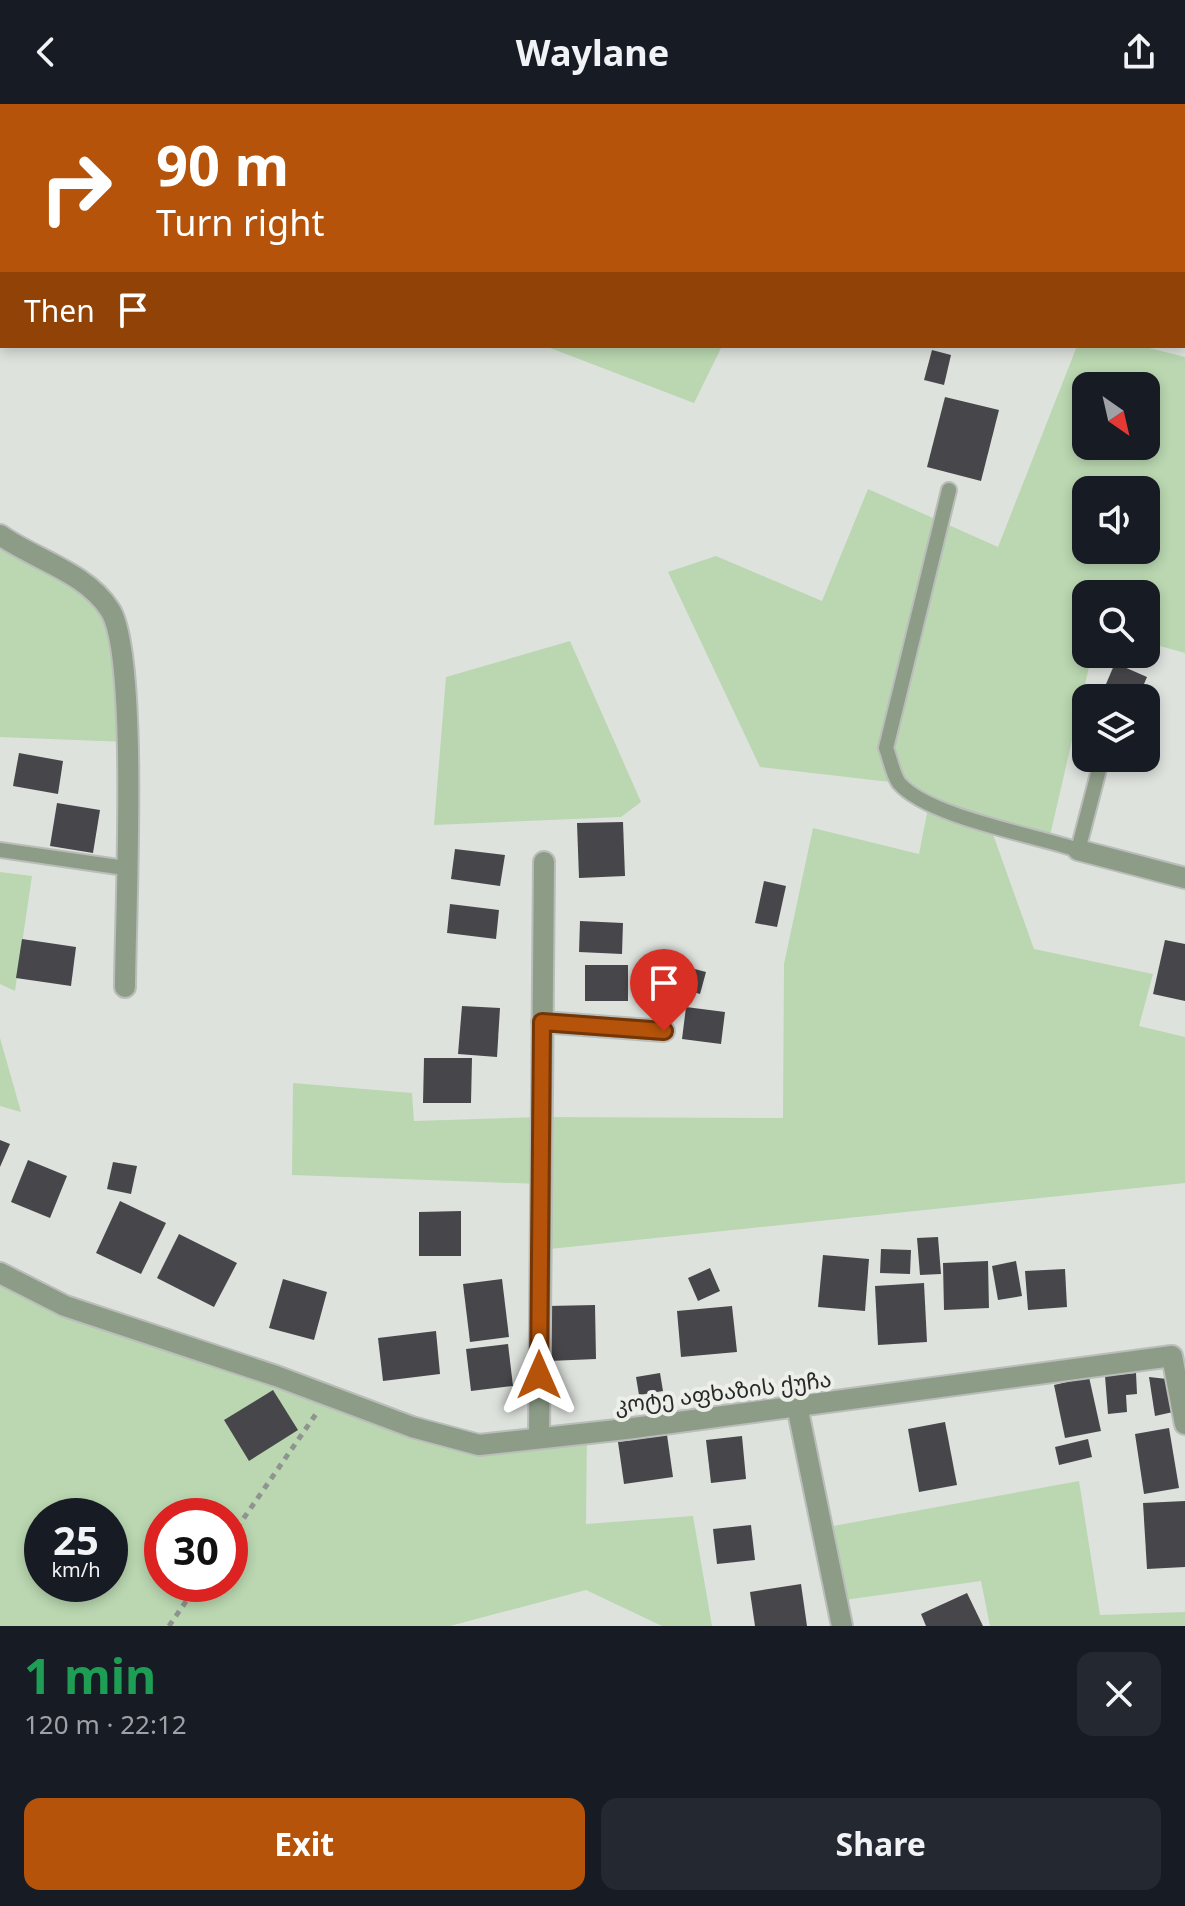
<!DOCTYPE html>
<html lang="en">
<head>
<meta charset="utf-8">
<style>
	body { margin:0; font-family:"Noto Sans","Noto Sans Georgian",sans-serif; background:#242831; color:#f1f3f6; height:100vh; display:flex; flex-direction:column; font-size:30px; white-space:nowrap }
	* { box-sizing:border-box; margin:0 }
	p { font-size:26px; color:#9ea1a6 }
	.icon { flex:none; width:44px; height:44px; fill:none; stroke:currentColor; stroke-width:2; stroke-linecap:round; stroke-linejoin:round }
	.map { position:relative; height:1522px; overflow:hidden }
	.sheet { display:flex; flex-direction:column; background:#171b24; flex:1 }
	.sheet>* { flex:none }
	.top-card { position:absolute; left:0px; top:0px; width:1186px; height:244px; box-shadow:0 4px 12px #0003; background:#b45309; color:#fff; overflow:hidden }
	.needle { width:52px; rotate:146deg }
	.tools { position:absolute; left:1072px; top:268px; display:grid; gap:16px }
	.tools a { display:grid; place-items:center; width:88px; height:88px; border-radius:16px; background:#171b24; box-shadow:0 4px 12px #0003; font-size:40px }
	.speed { position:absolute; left:24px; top:1394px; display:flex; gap:16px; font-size:40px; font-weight:700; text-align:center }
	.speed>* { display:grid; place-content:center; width:104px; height:104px; border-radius:50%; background:#171b24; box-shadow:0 4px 12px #0003; line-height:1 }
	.speed small { font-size:20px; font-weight:400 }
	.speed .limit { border:12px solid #d22; background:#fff; color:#111 }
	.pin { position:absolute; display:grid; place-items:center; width:68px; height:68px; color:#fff; margin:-82px -34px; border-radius:50% 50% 50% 0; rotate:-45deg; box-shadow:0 0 8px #0007 }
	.pin .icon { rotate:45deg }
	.me { position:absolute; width:88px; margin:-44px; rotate:0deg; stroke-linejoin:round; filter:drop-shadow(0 0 6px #0008) }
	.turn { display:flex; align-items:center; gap:28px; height:168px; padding:0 24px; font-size:36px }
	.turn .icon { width:104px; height:104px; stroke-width:2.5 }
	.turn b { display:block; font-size:56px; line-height:68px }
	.then { display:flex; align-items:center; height:76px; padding:0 24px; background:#0003; gap:16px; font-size:30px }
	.round { display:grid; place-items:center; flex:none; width:84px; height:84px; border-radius:16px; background:#242831 }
	.headline { display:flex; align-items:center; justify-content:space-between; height:136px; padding:0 24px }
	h1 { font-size:48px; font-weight:700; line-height:60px; color:#1e9e55 }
	.primary-button { display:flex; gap:16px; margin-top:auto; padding:16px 24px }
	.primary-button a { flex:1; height:92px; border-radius:16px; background:#b45309; color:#fff; font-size:32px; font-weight:700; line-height:92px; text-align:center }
	.primary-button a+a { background:#242831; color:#f1f3f6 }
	header { display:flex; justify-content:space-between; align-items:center; height:104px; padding:0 24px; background:#171b24; font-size:36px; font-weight:700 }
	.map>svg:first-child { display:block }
</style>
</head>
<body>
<header><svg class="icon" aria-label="back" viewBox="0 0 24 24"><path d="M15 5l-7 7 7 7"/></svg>Waylane<svg class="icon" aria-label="share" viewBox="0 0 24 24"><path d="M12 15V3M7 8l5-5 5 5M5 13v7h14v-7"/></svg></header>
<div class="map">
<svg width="1185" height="1522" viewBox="0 0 1185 1522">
	<rect width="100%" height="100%" fill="#dee2dd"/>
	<g fill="#bad7b1" fill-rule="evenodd">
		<path d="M0,0H373L378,2H2V35Z"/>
		<path d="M545,242H722L694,299Z"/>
		<path d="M1077,242H1141L1185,253V549L1146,538V490H1086V550H1092L1049,736L990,722L1034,845L1153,870L1139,922L1185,933V1079L540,1146L541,1080L292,1071L293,979L412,989L414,1017L541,1013L783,1014L784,860L813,724L919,750L929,699L899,679L760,663L668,468L716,452L822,497L868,385L998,443ZM1086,282H1146V342H1086ZM1086,386H1146V446H1086Z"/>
		<path d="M0,431L110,507L126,638L0,633Z"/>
		<path d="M570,537L641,698L621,713L434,721L446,573Z"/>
		<path d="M0,768L32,772L15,887L0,880Z"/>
		<path d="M0,934L21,1008L0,1002Z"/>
		<path d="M0,1169L479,1341L587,1329L586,1420L693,1412L712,1522H662L586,1486L450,1522H0ZM42,1412H110V1480H42ZM162,1412H230V1480H162Z"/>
		<path d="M1079,1377L1100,1511L1185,1508V1522H990L981,1477L837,1497L822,1424Z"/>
	</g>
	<g fill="#47474b">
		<path d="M932,246L951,251L944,281L924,276Z"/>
		<path d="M945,293L999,306L981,377L927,363Z"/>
		<path d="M1115,559L1147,573L1138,594H1100Z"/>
		<path d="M19,649L63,657L58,690L13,682Z"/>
		<path d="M57,699L100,706L93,749L50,742Z"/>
		<path d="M623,718L625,772L579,774L577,719Z"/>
		<path d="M455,745L505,751L500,782L451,775Z"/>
		<path d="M764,777L786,782L777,823L755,819Z"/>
		<path d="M450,800L499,806L496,835L447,829Z"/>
		<path d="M580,817L623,819L622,850L579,848Z"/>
		<path d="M22,835L76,843L71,882L16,874Z"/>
		<path d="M1165,836L1185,840V897L1153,890Z"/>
		<rect x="585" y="861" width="43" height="36"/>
		<path d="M691,864L706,868L700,890L686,886Z"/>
		<path d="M462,902L500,904L497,953L458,950Z"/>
		<path d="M686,903L725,908L721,940L682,935Z"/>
		<path d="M424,954H472L471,999H423Z"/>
		<path d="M0,1036L10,1040L0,1063Z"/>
		<path d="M28,1056L67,1072L50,1114L11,1098Z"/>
		<path d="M113,1058L137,1062L131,1090L107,1085Z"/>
		<path d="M120,1097L166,1119L141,1170L96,1149Z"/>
		<path d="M461,1107V1152H419V1108Z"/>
		<path d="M179,1130L237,1159L214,1203L157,1174Z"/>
		<path d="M938,1133L941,1170L920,1171L917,1134Z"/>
		<path d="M881,1145L911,1146L910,1170L880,1169Z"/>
		<path d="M823,1151L869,1155L865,1207L818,1203Z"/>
		<path d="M988,1157L989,1204L944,1206L943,1159Z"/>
		<path d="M1016,1157L1022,1192L998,1196L992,1162Z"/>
		<path d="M710,1164L720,1187L698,1197L688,1174Z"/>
		<path d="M1065,1165L1067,1203L1028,1206L1025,1167Z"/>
		<path d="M283,1175L327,1188L314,1236L269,1224Z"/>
		<path d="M502,1175L509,1233L470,1238L463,1180Z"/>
		<path d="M924,1179L927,1238L878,1241L875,1182Z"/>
		<path d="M595,1201L596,1255L549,1257L548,1202Z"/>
		<path d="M732,1202L737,1248L681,1253L677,1207Z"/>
		<path d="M436,1227L440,1270L383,1277L378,1234Z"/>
		<path d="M508,1240L513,1282L471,1287L466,1245Z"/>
		<path d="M660,1269L663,1287L639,1291L636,1273Z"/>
		<path d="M1136,1269L1137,1290L1126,1291L1127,1308L1108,1310L1105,1272Z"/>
		<path d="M1089,1273L1101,1327L1065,1334L1054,1281Z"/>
		<path d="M1149,1273L1167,1275L1173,1308L1155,1312Z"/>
		<path d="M273,1286L298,1326L249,1357L224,1316Z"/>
		<path d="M945,1318L957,1381L919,1388L908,1325Z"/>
		<path d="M1169,1324L1179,1384L1144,1390L1135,1330Z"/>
		<path d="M667,1331L673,1373L624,1380L618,1338Z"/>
		<path d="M742,1332L746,1375L711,1379L706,1336Z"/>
		<path d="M1088,1335L1092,1353L1059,1361L1055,1343Z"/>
		<path d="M1185,1397V1463L1147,1465L1143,1399Z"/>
		<path d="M751,1421L755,1456L717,1460L713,1425Z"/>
		<path d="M801,1480L807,1522H755L750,1488Z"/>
		<path d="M967,1489L983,1522H926L921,1510Z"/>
	</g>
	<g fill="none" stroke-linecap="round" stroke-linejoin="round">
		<defs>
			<g id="service">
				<path d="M949,386L886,644C890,654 893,671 899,679C928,713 1035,731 1078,746L1102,654"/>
				<path d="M0,746L125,764"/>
			</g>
			<g id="minor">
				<path d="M375,0L379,2"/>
				<path d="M548,2L549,0"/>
				<path d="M0,431C35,456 86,468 110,506C139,551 125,815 125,883"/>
				<path d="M1078,746L1185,774"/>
				<path d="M542,918L664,927"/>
				<path d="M0,1169L65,1202L276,1272L412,1323L479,1341L626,1325L1172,1252L1185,1320"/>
				<path d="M797,1302L842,1522"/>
				<path d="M539,1334L544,758"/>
			</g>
		</defs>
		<use href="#service" stroke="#babdb9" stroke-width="18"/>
		<use href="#minor" stroke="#babdb9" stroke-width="24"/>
		<g stroke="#90938f" stroke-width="5" stroke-dasharray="6 6" stroke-linecap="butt">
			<path d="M230,1434L316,1310"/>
			<path d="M169,1522L198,1480"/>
		</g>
		<use href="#service" stroke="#8c9c87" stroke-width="14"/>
		<use href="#minor" stroke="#8c9c87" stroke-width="20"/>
	</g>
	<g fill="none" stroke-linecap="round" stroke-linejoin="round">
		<defs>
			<path id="route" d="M539,1271L542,918L664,927"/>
		</defs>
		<use href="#route" stroke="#753606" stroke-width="20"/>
		<use href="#route" stroke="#b45309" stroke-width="14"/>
	</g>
	<g text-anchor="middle" stroke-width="8" stroke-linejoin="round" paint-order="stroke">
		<g font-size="22" fill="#282a28" stroke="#ecefea">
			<text transform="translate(723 1288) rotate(-7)" y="8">კოტე აფხაზის ქუჩა</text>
		</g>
	</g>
</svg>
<div class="tools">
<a><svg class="needle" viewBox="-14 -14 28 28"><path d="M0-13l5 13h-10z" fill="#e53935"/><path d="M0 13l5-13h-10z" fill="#9ea1a6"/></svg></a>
<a><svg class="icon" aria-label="sound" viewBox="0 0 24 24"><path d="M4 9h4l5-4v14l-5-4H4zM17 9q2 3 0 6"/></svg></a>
<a><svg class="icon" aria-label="search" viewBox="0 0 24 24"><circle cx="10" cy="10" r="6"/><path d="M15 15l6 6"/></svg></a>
<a><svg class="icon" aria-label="layers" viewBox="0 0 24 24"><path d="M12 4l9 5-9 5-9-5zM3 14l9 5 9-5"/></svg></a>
</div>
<div class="speed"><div>25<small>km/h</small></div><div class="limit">30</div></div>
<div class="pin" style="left:664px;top:927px;background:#d93025"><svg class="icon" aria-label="arrive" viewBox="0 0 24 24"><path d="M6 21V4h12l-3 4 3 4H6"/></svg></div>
<svg class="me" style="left:539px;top:1271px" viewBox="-20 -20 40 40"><path d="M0-17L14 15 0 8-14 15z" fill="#b45309" stroke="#fff" stroke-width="4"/></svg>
<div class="top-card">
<div class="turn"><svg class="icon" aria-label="right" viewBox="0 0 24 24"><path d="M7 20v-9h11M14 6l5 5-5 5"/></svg><div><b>90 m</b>Turn right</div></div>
<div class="then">Then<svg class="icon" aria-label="arrive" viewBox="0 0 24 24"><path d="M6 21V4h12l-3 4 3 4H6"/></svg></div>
</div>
</div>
<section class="sheet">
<div class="headline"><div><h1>1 min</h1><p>120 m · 22:12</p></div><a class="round"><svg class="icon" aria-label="close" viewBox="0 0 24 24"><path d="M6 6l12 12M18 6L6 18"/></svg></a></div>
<div class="primary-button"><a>Exit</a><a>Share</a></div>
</section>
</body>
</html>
